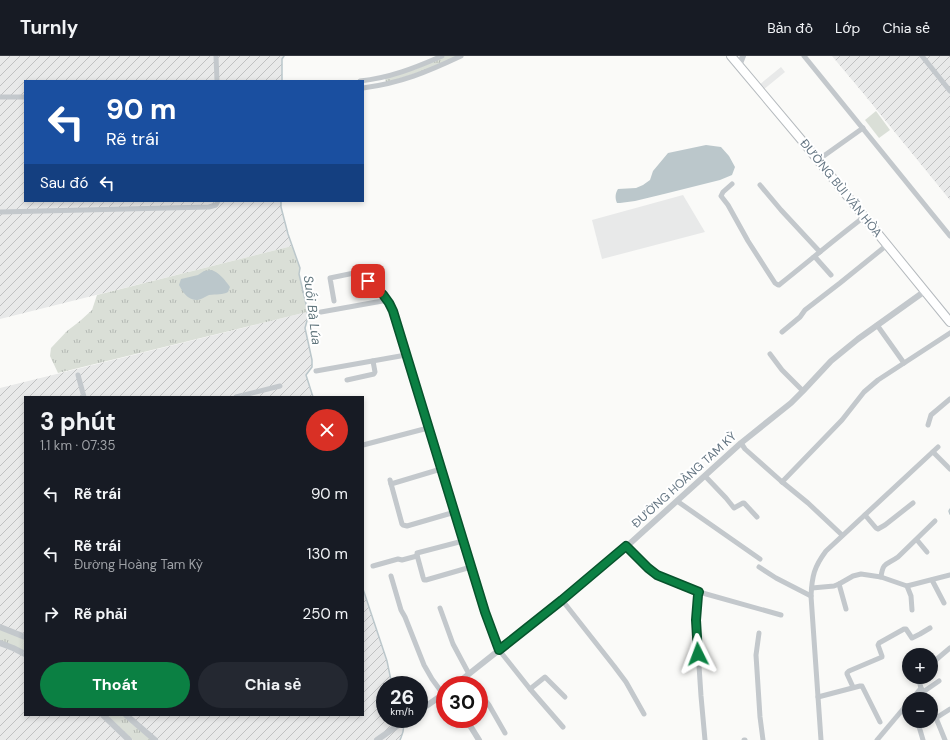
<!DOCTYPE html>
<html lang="vi">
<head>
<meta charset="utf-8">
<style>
	body { margin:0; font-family:"DM Sans",sans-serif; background:#242831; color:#f1f3f6; height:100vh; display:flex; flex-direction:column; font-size:15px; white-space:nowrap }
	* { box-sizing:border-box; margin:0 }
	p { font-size:13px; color:#9ea1a6 }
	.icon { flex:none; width:22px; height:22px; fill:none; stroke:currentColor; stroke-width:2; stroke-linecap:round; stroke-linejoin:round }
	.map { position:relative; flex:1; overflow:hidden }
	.side { position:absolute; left:24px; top:340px; width:340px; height:320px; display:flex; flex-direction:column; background:#171b24; border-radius:0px; box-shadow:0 2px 6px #0003 }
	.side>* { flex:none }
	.guide { position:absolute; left:24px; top:24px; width:340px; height:122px; border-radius:0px; box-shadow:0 2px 6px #0003; background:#1a4fa0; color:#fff; overflow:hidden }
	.controls { position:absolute; left:902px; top:592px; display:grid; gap:8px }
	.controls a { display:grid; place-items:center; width:36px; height:36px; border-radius:50%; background:#171b24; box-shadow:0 2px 6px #0003; font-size:20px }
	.speed { position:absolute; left:376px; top:620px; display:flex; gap:8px; font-size:20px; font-weight:700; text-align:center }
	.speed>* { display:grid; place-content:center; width:52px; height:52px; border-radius:50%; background:#171b24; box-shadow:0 2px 6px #0003; line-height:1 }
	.speed small { font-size:10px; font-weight:400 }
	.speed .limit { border:6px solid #d22; background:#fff; color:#111 }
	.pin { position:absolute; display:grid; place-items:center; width:34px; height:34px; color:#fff; margin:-17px; border-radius:8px; box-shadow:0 2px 6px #0006 }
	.me { position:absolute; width:44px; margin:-22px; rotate:357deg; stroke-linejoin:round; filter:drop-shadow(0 0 3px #0008) }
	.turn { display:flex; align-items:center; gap:14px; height:84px; padding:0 16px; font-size:18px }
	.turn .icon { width:52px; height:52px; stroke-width:2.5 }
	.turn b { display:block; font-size:28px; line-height:34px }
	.then { display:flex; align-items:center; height:38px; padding:0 16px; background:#0003; gap:8px; font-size:15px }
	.round { display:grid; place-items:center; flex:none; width:42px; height:42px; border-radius:21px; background:#242831 }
	.overview { display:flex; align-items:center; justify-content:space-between; height:68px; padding:0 16px }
	h1 { font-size:24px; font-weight:700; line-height:30px }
	.button { display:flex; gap:8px; margin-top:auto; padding:8px 16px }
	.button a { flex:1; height:46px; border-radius:24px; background:#0b8043; color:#fff; font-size:16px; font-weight:700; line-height:46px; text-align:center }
	.button a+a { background:#242831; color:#f1f3f6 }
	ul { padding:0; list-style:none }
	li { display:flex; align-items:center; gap:12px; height:60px; padding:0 16px }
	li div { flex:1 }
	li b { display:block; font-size:15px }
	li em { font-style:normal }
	header { display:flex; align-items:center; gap:24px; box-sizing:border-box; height:56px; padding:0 20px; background:#171b24; border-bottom:1px solid #363941 }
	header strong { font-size:19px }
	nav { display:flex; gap:22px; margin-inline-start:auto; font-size:14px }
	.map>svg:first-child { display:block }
</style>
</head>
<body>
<header>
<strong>Turnly</strong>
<nav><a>Bản đồ</a><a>Lớp</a><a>Chia sẻ</a></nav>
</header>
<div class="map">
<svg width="950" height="684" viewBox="0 0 950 684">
	<defs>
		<pattern id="industrial-furrows" width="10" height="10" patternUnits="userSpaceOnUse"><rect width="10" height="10" fill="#e8e9e9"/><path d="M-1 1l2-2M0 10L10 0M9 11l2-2" fill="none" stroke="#c0c1c2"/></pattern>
		<pattern id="grass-tufts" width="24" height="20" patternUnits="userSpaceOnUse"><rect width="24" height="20" fill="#dadfd7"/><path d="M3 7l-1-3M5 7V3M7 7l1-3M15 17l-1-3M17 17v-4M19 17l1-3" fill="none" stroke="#b4b9b4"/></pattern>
	</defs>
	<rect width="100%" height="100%" fill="#fafaf8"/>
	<g fill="#e8e9e9">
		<path d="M781,11L785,16L763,34L759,29Z"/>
		<path d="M683,139L705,176L602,203L592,164Z"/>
	</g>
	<g fill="url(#industrial-furrows)">
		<path d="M0,0H284L282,3V25H25V145H281V151L288,178L292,190L0,263Z"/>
		<path d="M832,0H950V144L863,37Z"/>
		<path d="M307,256L308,261L305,272L312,304V311L306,319L313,341H25V659H363V534L387,605L392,629H385V663H400L404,671L403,675L400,684H0V332Z"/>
	</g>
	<g fill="url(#grass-tufts)">
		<path d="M445,0H458L437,10L386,27L385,22L416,13Z"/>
		<path d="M292,190L300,212L299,218L306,248L307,256L58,317L50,300L51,292L67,275L80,265L92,254L97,239Z"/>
		<path d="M0,573L25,584V596L0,585Z"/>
		<path d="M107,659H123L151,684H133Z"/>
	</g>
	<path fill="#dadfd7" d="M876,55L890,74L879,82L865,64Z"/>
	<g fill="#bbc7cb">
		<path d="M706,89L721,91L729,100L735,111L732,119L720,124L664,138L635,145L620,147H617C615,142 615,138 618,133L636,132L643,129L650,124L653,115L668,97Z"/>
		<path d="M211,214C219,216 225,224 230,231L228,236C223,239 216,238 209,239C206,240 204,242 201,243C190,247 183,237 179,229L181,223L198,219L204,215Z"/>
	</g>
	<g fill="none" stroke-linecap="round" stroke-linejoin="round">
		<g stroke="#bbc7cb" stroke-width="1.5">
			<path d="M282,25V3L284,0"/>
			<path d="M281,145V151L288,178L300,212L299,218L306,248L308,261L305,272L312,304V311L306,319L313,341"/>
			<path d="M950,453L949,455L950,458"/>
			<path d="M363,533L387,605L392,629"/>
			<path d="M400,684C402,679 405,674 403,669"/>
		</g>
		<defs>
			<path id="primary" d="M731,0L804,87L950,266"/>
		</defs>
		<use href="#primary" stroke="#b5babe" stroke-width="10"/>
		<g stroke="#c3c8cc" stroke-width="5">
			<path d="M216,0L217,25"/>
			<path d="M804,0L950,180"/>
			<path d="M922,0L950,35"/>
			<path d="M360,25C389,22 415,12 442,0"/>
			<path d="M363,32C401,27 427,16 461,0"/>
			<path d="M0,41H25"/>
			<path d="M818,104L863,72"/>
			<path d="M732,128L723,136L721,140L728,149L748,185L775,227L778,229H779C808,206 835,183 864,161"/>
			<path d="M760,129L781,154L820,196"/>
			<path d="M0,156L209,151L216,149L218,145"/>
			<path d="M815,201L831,219"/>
			<path d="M334,245L330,222L354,217H359L383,237L390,248L485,556L499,594L530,633L563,671"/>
			<path d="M321,256L388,244"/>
			<path d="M877,269L904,307"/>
			<path d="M782,276L800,261L805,254L840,227L887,189"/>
			<path d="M770,298L782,314L803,335"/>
			<path d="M316,315L406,299"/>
			<path d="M78,319L84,341"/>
			<path d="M347,324L374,318L375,316L373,305"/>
			<path d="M236,341L280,330"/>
			<path d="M928,369L931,359L950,343"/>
			<path d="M741,387L745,393L781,425L808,447L842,479"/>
			<path d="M363,389L428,372"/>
			<path d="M933,396L950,413"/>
			<path d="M705,420L726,442L734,452L743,447H744L757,461"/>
			<path d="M390,424L402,468L403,469L407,470L455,456"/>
			<path d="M782,426L842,364L864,336L878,324L950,277"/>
			<path d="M391,428L441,413"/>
			<path d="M677,445L760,503"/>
			<path d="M865,459L876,472L878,473L885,469L913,447"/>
			<path d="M917,484L927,496"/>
			<path d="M463,485L417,497V499L423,521L424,524H426L471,511"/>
			<path d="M626,491L648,512L657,519L699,536L781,559"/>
			<path d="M373,510L398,503L402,504L417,500"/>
			<path d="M759,511L776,522L811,540"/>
			<path d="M391,520L401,554L405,561L424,609L432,623L443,638"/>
			<path d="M881,521C883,505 887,509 898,501L935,465"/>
			<path d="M932,524L944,547"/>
			<path d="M839,528L846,553"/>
			<path d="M907,530L911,540L912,554"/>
			<path d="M812,532L834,530L839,528L853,520L861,518L881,521L907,530L950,519"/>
			<path d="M699,536L697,539L696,564L701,640L705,684"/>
			<path d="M562,544L614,610L626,626L644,658"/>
			<path d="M440,552L453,588L469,618"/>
			<path d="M759,577L756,599L760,661L763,684"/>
			<path d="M931,608L950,592"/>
			<path d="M466,621L473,629"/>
			<path d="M918,621L921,632L927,643"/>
			<path d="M853,631L847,618V617L849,615L882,601V600L878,589L879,587L904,573H906L912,582L920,578L930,572"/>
			<path d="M530,633L545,621L565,641"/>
			<path d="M479,636L489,649L505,677"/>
			<path d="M923,636L939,625"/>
			<path d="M818,641L860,630H862L880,666"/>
			<path d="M912,643L921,632"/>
			<path d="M931,652L936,662L945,684"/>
			<path d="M936,662L950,653"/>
			<path d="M918,667L923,684"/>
			<path d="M744,684H745"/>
			<path d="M821,684L811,540C812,520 814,511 826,495L938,391"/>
			<path d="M877,684L909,646"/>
		</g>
		<g stroke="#c3c8cc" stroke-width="6">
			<path d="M739,10L743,0"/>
			<path d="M0,571L25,581"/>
			<path d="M0,587L13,592L25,598"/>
			<path d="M455,629L562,544L626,491L741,387L791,347L803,335L831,305L858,283L925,235"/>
			<path d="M419,655L445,637"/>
			<path d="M103,659L129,684"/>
			<path d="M126,659L155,684"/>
			<path d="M466,663L479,684"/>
			<path d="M377,684L407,663"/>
		</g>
		<use href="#primary" stroke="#fff" stroke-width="8"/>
	</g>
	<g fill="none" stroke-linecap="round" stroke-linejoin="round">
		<defs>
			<path id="route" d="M368,225C379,233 388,242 393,255L485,556L499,594L562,544L626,490L648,512L657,519L699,536L698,539L696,564L698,598"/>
		</defs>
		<use href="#route" stroke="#07532c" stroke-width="10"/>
		<use href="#route" stroke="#0b8043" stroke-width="7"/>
	</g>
	<g text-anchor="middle" stroke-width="4" stroke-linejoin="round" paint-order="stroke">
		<g font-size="12" fill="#657683" stroke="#fff">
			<text transform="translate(841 132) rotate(51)" y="4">ĐƯỜNG BÙI VĂN HÒA</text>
			<text transform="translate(684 424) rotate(-42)" y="4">ĐƯỜNG HOÀNG TAM KỲ</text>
		</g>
		<g font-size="13" font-style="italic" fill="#60757c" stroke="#fff">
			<text transform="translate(313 254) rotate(83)" y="5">Suối Bà Lúa</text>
		</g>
	</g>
</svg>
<div class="controls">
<a>+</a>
<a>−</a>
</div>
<div class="speed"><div>26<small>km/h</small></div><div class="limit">30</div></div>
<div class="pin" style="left:368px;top:225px;background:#d93025"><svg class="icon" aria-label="arrive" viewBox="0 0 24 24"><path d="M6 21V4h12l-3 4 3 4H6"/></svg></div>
<svg class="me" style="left:698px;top:598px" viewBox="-20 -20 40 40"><path d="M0-17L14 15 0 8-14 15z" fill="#0b8043" stroke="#fff" stroke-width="4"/></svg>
<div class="guide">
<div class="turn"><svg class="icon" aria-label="left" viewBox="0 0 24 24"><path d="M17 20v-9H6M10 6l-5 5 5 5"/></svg><div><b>90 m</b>Rẽ trái</div></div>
<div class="then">Sau đó<svg class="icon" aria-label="left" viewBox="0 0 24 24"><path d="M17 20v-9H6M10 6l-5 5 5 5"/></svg></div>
</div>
<section class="side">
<div class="overview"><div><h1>3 phút</h1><p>1.1 km · 07:35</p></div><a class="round" style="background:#d93025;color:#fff"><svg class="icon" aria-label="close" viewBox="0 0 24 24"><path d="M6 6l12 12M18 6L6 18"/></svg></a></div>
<ul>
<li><svg class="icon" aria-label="left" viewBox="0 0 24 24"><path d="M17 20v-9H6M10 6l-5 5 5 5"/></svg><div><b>Rẽ trái</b></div><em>90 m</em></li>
<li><svg class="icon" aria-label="left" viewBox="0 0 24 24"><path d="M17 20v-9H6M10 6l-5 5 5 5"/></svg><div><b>Rẽ trái</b><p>Đường Hoàng Tam Kỳ</p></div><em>130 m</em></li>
<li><svg class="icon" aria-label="right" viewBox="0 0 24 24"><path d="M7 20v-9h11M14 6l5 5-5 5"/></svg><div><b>Rẽ phải</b></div><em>250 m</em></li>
</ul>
<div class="button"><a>Thoát</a><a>Chia sẻ</a></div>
</section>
</div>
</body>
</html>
